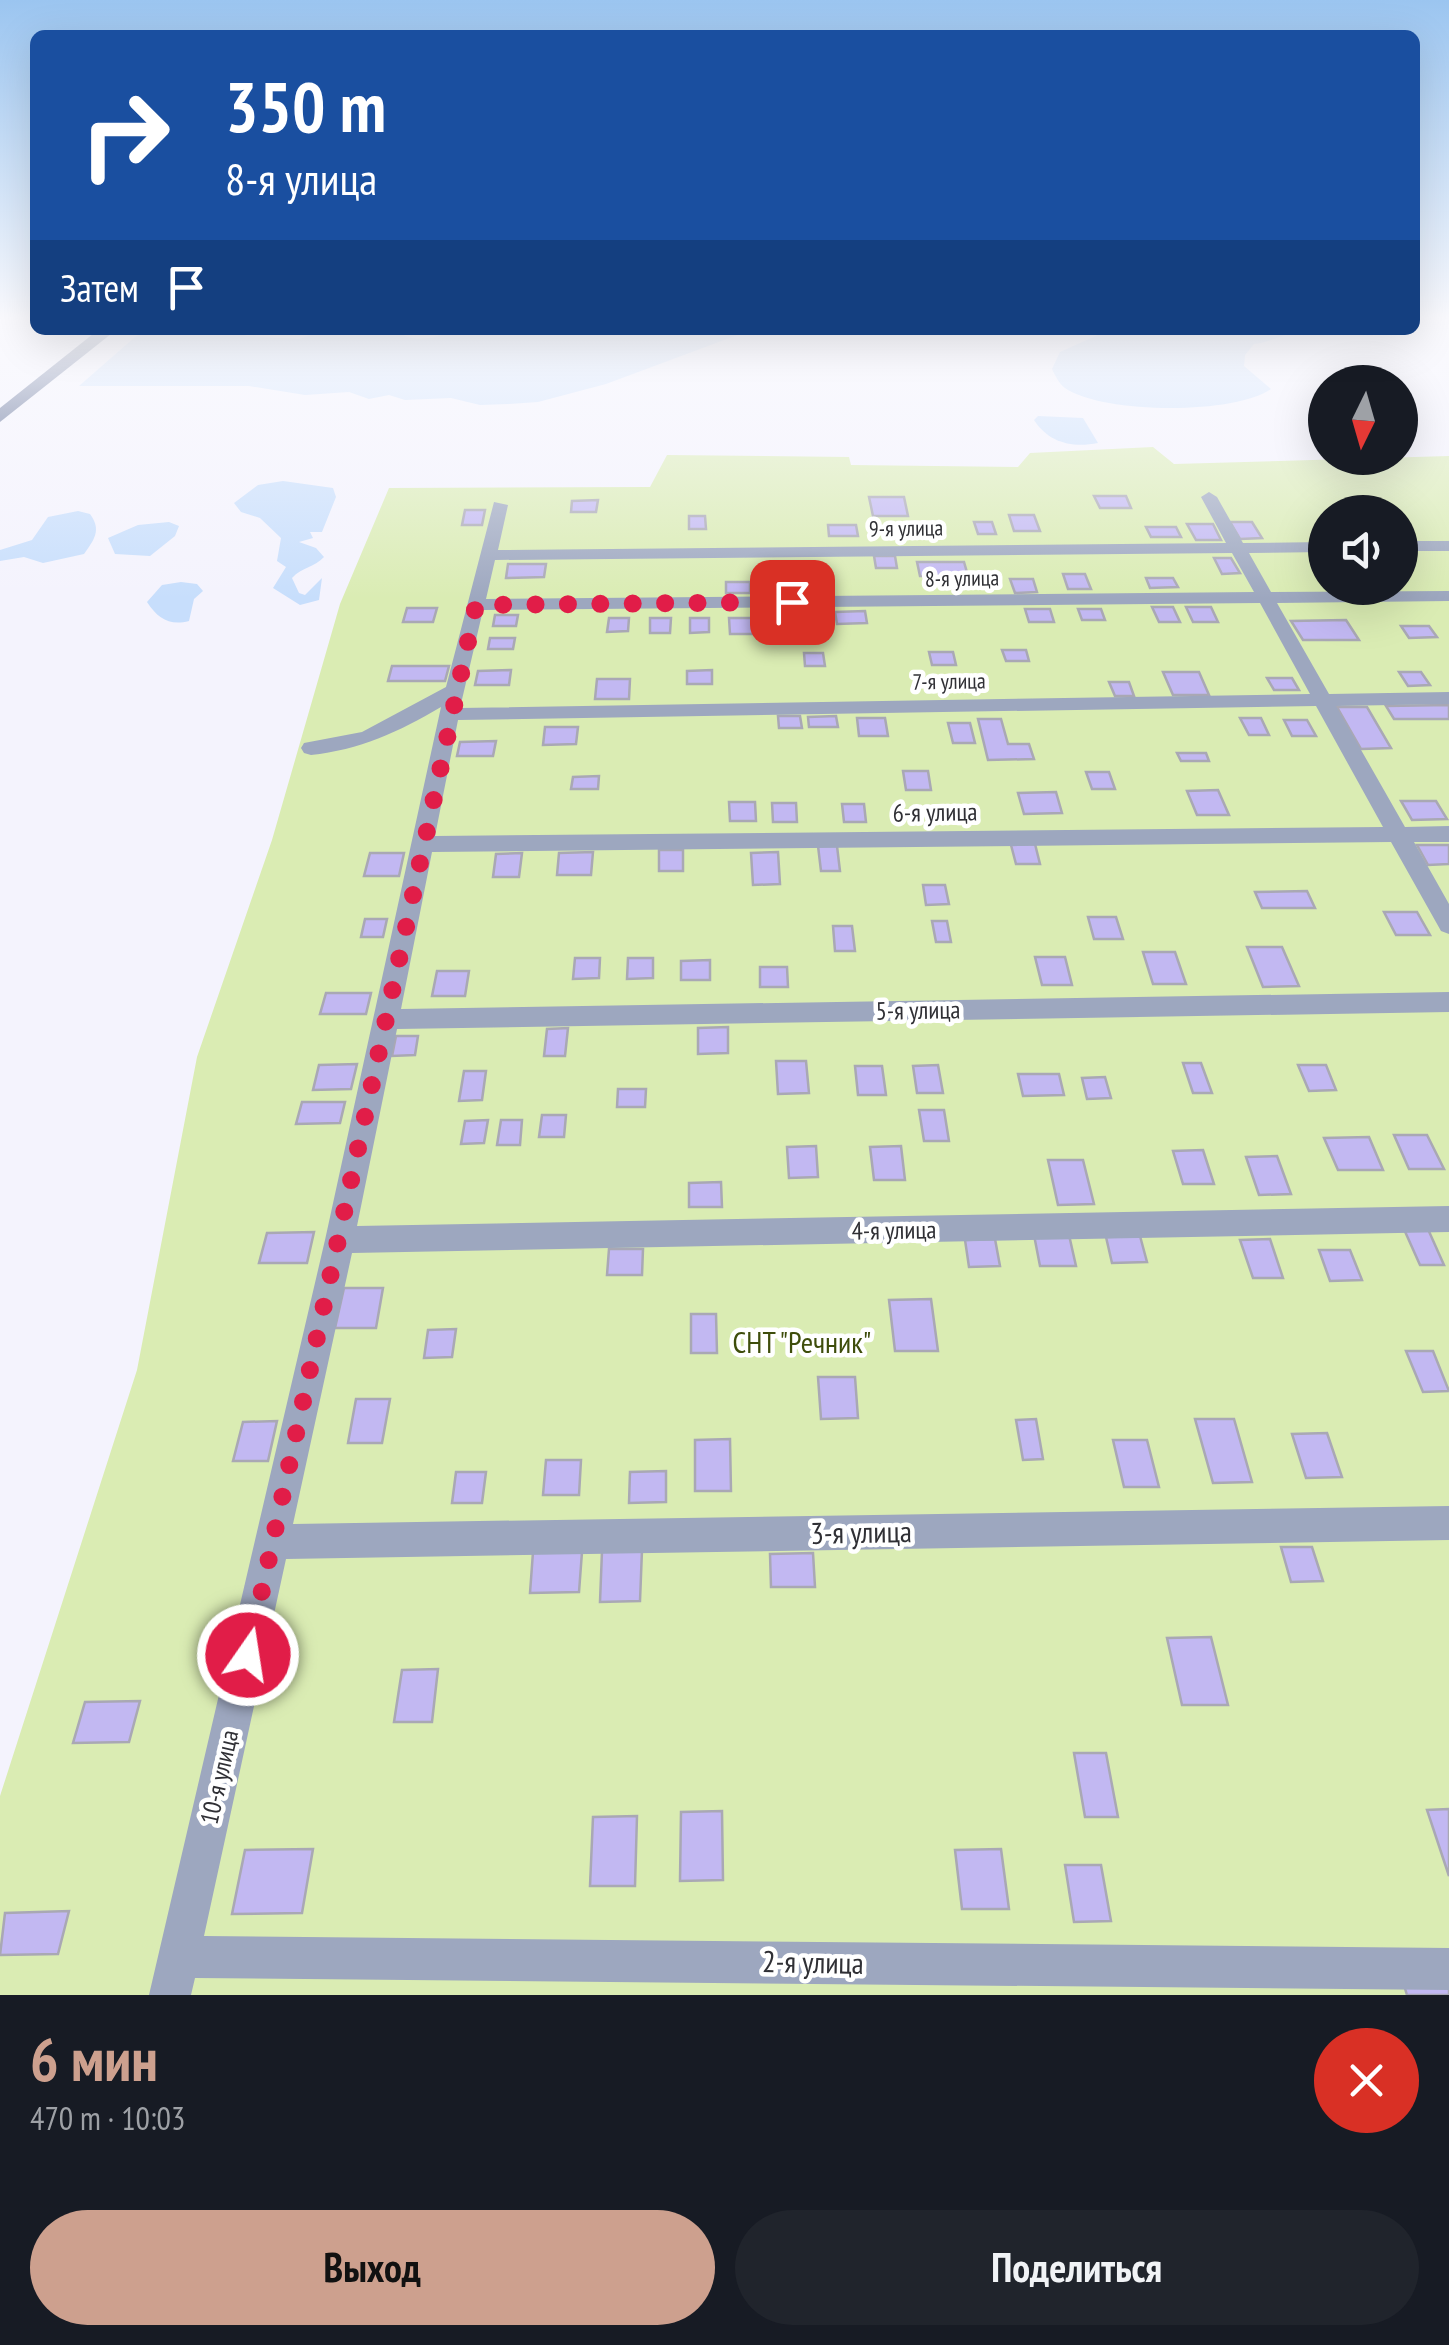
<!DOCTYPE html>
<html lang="ru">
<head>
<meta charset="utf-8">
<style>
	body { margin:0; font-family:"PT Sans Narrow",sans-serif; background:#20242c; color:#f1f3f6; height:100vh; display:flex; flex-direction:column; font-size:38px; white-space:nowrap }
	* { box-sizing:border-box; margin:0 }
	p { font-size:32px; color:#9ea1a6 }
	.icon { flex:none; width:55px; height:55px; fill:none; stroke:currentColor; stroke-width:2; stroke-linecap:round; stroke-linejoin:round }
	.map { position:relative; height:1995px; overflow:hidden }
	.details { display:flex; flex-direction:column; background:#171b24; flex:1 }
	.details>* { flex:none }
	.guide { position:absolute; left:30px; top:30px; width:1390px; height:305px; border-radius:15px; box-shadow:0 10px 40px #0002; background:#1a4fa0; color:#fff; overflow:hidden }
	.needle { width:65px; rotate:185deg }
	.buttons { position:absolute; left:1308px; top:365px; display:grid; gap:20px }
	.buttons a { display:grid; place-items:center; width:110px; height:110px; border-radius:50%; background:#171b24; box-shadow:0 10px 40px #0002; font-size:50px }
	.pin { position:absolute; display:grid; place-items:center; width:85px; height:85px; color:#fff; margin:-42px; border-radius:20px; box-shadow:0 5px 15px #0006 }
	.me { position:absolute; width:110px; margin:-55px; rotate:13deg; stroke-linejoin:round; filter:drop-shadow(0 0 8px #0008) }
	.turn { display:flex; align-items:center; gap:35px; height:210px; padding:0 30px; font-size:45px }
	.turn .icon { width:130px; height:130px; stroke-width:2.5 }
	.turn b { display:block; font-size:70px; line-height:85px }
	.then { display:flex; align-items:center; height:95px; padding:0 30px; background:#0003; gap:20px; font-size:38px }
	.round { display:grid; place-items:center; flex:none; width:105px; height:105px; border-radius:52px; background:#20242c }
	.overview { display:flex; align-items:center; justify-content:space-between; height:170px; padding:0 30px }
	h1 { font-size:60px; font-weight:700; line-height:75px; color:#cda08e }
	.primary-button { display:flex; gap:20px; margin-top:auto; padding:20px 30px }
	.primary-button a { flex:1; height:115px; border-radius:60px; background:#cda08e; color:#111; font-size:40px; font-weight:700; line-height:115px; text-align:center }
	.primary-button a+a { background:#20242c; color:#f1f3f6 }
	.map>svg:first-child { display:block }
</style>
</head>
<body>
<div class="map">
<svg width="1449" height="1995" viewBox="0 0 1449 1995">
	<rect width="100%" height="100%" fill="#f4f3fd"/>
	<path fill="#daecb3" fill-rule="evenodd" d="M1153,447L1174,464L1449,456V1995H0V1796L137,1370L197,1057L272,840L340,604L389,488L650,487L667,455L849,457L851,465L1018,467L1030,453ZM1325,512H1400V588H1325Z"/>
	<g fill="#c7defc">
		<path d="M151,330H231L247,336L299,339L325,330H395C413,345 436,338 456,330H751L606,384L538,402L509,404L480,405L451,398L405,400L389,395L369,399L349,392L305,395L249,386H79L135,337Z"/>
		<path d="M1109,330H1301C1284,334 1272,342 1254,344L1245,355L1244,366L1271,389C1234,415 1103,414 1065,388C1059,384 1055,375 1052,369L1060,352Z"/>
		<path d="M1038,416L1083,418L1098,443C1072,448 1049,443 1034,420Z"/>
		<path d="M283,481L333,488L336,497L322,532H310L313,538L299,542L316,548L324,557C315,567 302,567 292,578L299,593L305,595L322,578L319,600L300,605L273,588L286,567L277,561L281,538L260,518L241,512L234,503L258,485Z"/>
		<path d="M78,511L90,514C102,530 94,540 84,554L43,563L24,557L0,561V550L32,540L48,517Z"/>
		<path d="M169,522L179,526L175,536L150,556L115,554L108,538L138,525Z"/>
		<path d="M181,582L197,584L203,591L194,599L189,621C170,626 158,619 147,602L162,585Z"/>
	</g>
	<g fill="#c2b8f2" stroke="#a9a8b4" stroke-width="2.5">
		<path d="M1094,496H1126L1131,508H1100Z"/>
		<path d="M869,497H904L908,516H873Z"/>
		<path d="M598,500L596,512H571L572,501Z"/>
		<path d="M465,510H485L482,525H462Z"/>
		<path d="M1009,515H1034L1040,531H1014Z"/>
		<path d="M689,516H705L706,529H689Z"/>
		<path d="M974,522H992L996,534H978Z"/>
		<path d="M1230,522H1252L1262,538L1240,539Z"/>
		<path d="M1187,524H1213L1221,540H1196Z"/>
		<path d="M828,525H856L858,536H829Z"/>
		<path d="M1146,527H1176L1181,537H1151Z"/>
		<path d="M874,556H895L897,568H876Z"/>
		<path d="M1214,558H1231L1240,573L1222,574Z"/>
		<path d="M917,562H964L968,576H920Z"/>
		<path d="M508,564H546L544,577L506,578Z"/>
		<path d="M1063,574H1085L1091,589H1068Z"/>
		<path d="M1146,578H1173L1178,587L1150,588Z"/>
		<path d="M1010,579H1033L1037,592L1015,593Z"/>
		<rect x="726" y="582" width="24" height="11"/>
		<path d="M1152,607H1173L1180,622H1159Z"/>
		<path d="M1186,607H1211L1218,622H1193Z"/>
		<path d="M407,608H437L433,622H403Z"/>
		<path d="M1025,609H1050L1054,622H1029Z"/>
		<path d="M1078,609H1101L1105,620H1082Z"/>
		<path d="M865,611L867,623L837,624L835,612Z"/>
		<path d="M495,615H518L516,626H493Z"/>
		<path d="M609,618H629L628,631L607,632Z"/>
		<path d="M650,618H671L670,633H650Z"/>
		<path d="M690,618H709V632L690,633Z"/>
		<path d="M729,618H761L762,634H730Z"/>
		<path d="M1346,620L1359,640H1303L1291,621Z"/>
		<path d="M1401,626H1429L1437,637L1409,638Z"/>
		<path d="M490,638H515L513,649H488Z"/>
		<path d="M1002,650H1026L1029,661H1006Z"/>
		<path d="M929,652H953L956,665H932Z"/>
		<path d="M804,653H823L825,666H805Z"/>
		<path d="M392,666H449L445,681H388Z"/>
		<path d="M511,670L509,685H475L478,671Z"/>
		<path d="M712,670V684H687V671Z"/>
		<path d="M1163,672H1199L1209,695H1173Z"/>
		<path d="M1399,672H1421L1430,685L1408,686Z"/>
		<path d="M1267,678H1292L1299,690H1274Z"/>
		<path d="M597,679H630L629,699H595Z"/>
		<path d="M1109,682H1129L1134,696H1115Z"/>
		<path d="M1449,705V719H1394L1386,706Z"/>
		<path d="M1337,707H1367L1391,748L1361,749Z"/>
		<path d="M778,716H800L802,728H779Z"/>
		<path d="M836,716L838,727H809L808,717Z"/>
		<path d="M857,718H885L888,736H859Z"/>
		<path d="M1240,718H1261L1269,735H1249Z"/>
		<path d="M978,719H1001L1008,744H1029L1034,759L988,760Z"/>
		<path d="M1284,720H1307L1316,736H1292Z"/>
		<path d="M948,723H970L975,743H953Z"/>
		<path d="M545,727H578L576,744L543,745Z"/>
		<path d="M496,741L493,756H457L460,742Z"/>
		<path d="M1177,753H1206L1209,761H1181Z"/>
		<path d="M903,771H928L931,790H906Z"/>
		<path d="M1086,772H1109L1115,789H1092Z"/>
		<path d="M599,776L598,789H571L573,777Z"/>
		<path d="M1218,790L1229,815H1197L1187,791Z"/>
		<path d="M1056,792L1062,813L1024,814L1018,793Z"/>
		<path d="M1401,801H1436L1447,819L1412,820Z"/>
		<path d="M729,802H755L756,821H730Z"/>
		<path d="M772,803H796L797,822H773Z"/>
		<path d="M842,804H864L866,822H844Z"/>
		<path d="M1035,844L1040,864H1016L1011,845Z"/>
		<path d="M1417,845H1449V864L1428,865Z"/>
		<path d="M818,846H837L840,871H821Z"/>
		<rect x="659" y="850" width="24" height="21"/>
		<path d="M593,852L591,875H557L559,853Z"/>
		<path d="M778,852L780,884L753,885L751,853Z"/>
		<path d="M370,853H404L399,876H364Z"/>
		<path d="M522,853L519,877H493L496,854Z"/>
		<path d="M923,885H945L949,904L926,905Z"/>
		<path d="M1307,891L1315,908H1262L1255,892Z"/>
		<path d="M1384,912H1417L1430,935H1396Z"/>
		<path d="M1088,917H1116L1123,939H1094Z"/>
		<path d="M365,919H387L383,937H361Z"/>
		<path d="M932,921H947L951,942H936Z"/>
		<path d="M833,926H852L855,951H835Z"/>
		<path d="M1247,947H1282L1299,986L1263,987Z"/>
		<path d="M1143,952H1175L1186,984H1153Z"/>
		<path d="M1035,957H1065L1072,985H1042Z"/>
		<path d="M575,958H600L599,978L573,979Z"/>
		<path d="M628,958H653V978L627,979Z"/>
		<path d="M710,960V980H681V961Z"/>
		<path d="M760,967H787L788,987H760Z"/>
		<path d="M437,971H469L465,996H432Z"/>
		<path d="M326,993H371L366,1014H320Z"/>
		<path d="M728,1027V1053L698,1054V1028Z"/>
		<path d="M568,1028L565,1056H544L547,1029Z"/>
		<path d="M396,1036H418L415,1055L392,1056Z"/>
		<path d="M776,1061H806L809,1093L778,1094Z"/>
		<path d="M1183,1063H1201L1212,1093H1193Z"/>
		<path d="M357,1064L351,1089L313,1090L319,1065Z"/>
		<path d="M938,1065L943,1093H917L913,1066Z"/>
		<path d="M1298,1065H1326L1336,1090L1309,1091Z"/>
		<path d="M855,1066H882L886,1095H858Z"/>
		<path d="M464,1071H486L482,1100L459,1101Z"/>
		<path d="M1018,1074H1059L1064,1095L1023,1096Z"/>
		<path d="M1105,1077L1111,1098L1087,1099L1082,1078Z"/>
		<path d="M618,1089H646L645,1107H617Z"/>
		<path d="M302,1102H345L340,1123L296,1124Z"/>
		<path d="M919,1110H944L949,1141H924Z"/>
		<path d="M542,1115H566L564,1137H539Z"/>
		<path d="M488,1120L484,1143L461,1144L465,1121Z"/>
		<path d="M501,1120H522L520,1145H497Z"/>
		<path d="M1394,1135H1427L1444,1169H1409Z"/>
		<path d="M1369,1137L1383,1170H1338L1324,1138Z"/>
		<path d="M816,1146L818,1177L789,1178L787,1147Z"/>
		<path d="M901,1146L905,1180H874L870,1147Z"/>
		<path d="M1203,1150L1214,1184H1183L1173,1151Z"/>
		<path d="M1277,1156L1291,1194L1259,1195L1246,1157Z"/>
		<path d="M1048,1160H1083L1094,1204L1058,1205Z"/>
		<path d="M721,1182L722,1207H689V1183Z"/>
		<path d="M1403,1227H1427L1444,1265H1420Z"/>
		<path d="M314,1232L307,1263H259L267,1233Z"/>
		<path d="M1034,1235H1069L1076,1266H1040Z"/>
		<path d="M1140,1236L1147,1262L1112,1263L1106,1237Z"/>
		<path d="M995,1239L1000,1266L969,1267L965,1240Z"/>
		<path d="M1270,1239L1283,1278H1253L1240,1240Z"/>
		<path d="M609,1249H643L642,1275H607Z"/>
		<path d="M1319,1250H1350L1362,1280L1330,1281Z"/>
		<path d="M344,1288H383L376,1328H335Z"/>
		<path d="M931,1299L938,1351H895L889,1300Z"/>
		<path d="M691,1314H716L717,1353H691Z"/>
		<path d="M456,1329L452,1357L424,1358L428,1330Z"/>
		<path d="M1406,1351H1433L1449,1391L1423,1392Z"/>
		<path d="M818,1377H855L858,1418L821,1419Z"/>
		<path d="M356,1399H390L382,1443H348Z"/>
		<path d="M1036,1419L1043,1459L1023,1460L1016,1420Z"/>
		<path d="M1195,1419H1234L1252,1482L1213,1483Z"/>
		<path d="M277,1421L268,1461H233L243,1422Z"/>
		<path d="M1327,1433L1342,1477L1306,1478L1292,1434Z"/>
		<path d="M730,1439L731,1491H695V1440Z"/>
		<path d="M1113,1440H1147L1159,1487H1124Z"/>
		<path d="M546,1460H581L579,1495H543Z"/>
		<path d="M666,1471V1502L629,1503L630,1472Z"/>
		<path d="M456,1472H486L482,1503H452Z"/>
		<path d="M1281,1547H1312L1323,1581L1291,1582Z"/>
		<path d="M642,1550L640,1601L600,1602L602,1551Z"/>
		<path d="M533,1552H582L579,1592L530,1593Z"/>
		<path d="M813,1553L815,1587H771L770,1554Z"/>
		<path d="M1211,1637L1228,1705H1182L1167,1638Z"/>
		<path d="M438,1669L432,1722H394L402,1670Z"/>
		<path d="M140,1701L129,1742L73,1743L85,1702Z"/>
		<path d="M1074,1753H1106L1118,1817H1085Z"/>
		<path d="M1449,1809V1876L1427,1810Z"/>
		<path d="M722,1811L723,1880L680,1881L681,1812Z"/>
		<path d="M637,1816L635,1886H590L593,1817Z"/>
		<path d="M313,1849L302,1913L232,1914L245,1850Z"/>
		<path d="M1001,1849L1009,1909H962L955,1850Z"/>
		<path d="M1065,1865H1101L1111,1921L1074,1922Z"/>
		<path d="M69,1911L58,1954L0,1955L5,1913Z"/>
		<path d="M1449,1981V1995H1407L1403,1982Z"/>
	</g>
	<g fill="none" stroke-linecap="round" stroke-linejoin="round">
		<g fill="#9da7bf" fill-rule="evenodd">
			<path d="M1209,492L1217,497L1243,543L1325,542V552L1249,553L1271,592L1449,591V601L1277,603L1329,694L1449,692V704L1336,706L1405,827L1449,826V842H1414L1449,904V934L1441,931L1391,842L432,852L401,1009L1449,992V1012L397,1029L357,1226L1449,1206V1232L352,1253L293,1524L1449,1506V1540L286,1559L204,1936L1449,1948V1990L195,1978L191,1995H149L325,1240L441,707C399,732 359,750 311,755L304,753L301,748L304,743L362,732L446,687L494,502L508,505L498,550L1226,543L1201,497ZM1232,553L1254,592L486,599L495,560ZM1260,603L1310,694L460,708L483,610ZM1316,706L1383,827L435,836L458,720Z"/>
			<rect x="1400" y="541" width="49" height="10"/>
		</g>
		<path fill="#3d4f7e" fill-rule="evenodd" d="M98,330H116L0,422V408Z"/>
	</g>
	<linearGradient id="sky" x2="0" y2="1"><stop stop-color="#9bc5f0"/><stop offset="0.53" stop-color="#fafafe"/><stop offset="1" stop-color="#fafafe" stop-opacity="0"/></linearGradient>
	<rect width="1449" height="599" fill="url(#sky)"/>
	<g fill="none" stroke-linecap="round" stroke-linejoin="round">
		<path stroke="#e11d48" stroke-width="18" stroke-dasharray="0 32.4" d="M248,1655L476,605L792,602"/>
	</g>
	<g text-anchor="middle" stroke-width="9" stroke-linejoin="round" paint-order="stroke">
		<g font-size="22" fill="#303035" stroke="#fff">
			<text transform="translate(906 528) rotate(-1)" y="8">9-я улица</text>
			<text transform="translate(962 578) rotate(-1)" y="8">8-я улица</text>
			<text transform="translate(949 681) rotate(-1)" y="8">7-я улица</text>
		</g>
		<g font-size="25" fill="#303035" stroke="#fff">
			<text transform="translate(935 812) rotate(-1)" y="9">6-я улица</text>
			<text transform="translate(918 1010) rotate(-1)" y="9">5-я улица</text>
			<text transform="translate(894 1230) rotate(-1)" y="9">4-я улица</text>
			<text transform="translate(219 1777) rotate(-77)" y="9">10-я улица</text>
		</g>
		<g font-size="30" fill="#3e4d0b" stroke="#fff">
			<text x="802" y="1353">СНТ "Речник"</text>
		</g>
		<g font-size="30" fill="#303035" stroke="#fff">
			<text transform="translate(861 1533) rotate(-1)" y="10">3-я улица</text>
			<text transform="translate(813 1963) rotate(1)" y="10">2-я улица</text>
		</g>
	</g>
</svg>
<div class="buttons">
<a><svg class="needle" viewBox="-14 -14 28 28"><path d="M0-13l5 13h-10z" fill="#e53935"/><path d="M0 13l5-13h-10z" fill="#9ea1a6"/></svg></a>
<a><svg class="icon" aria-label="sound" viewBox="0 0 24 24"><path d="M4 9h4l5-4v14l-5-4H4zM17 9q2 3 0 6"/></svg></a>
</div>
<div class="pin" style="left:792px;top:602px;background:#d93025"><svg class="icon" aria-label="arrive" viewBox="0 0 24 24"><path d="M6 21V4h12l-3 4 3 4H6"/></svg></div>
<svg class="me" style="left:248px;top:1655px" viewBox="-20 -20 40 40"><circle r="17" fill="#e11d48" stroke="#fff" stroke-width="3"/><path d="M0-11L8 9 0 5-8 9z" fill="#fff"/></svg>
<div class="guide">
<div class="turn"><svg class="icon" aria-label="right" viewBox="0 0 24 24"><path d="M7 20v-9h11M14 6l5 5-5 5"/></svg><div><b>350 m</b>8-я улица</div></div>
<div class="then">Затем<svg class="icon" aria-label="arrive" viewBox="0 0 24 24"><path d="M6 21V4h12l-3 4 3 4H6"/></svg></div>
</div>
</div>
<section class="details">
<div class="overview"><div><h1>6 мин</h1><p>470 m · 10:03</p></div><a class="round" style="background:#d93025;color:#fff"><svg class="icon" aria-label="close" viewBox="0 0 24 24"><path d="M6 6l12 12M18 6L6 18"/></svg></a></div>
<div class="primary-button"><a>Выход</a><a>Поделиться</a></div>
</section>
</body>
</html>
